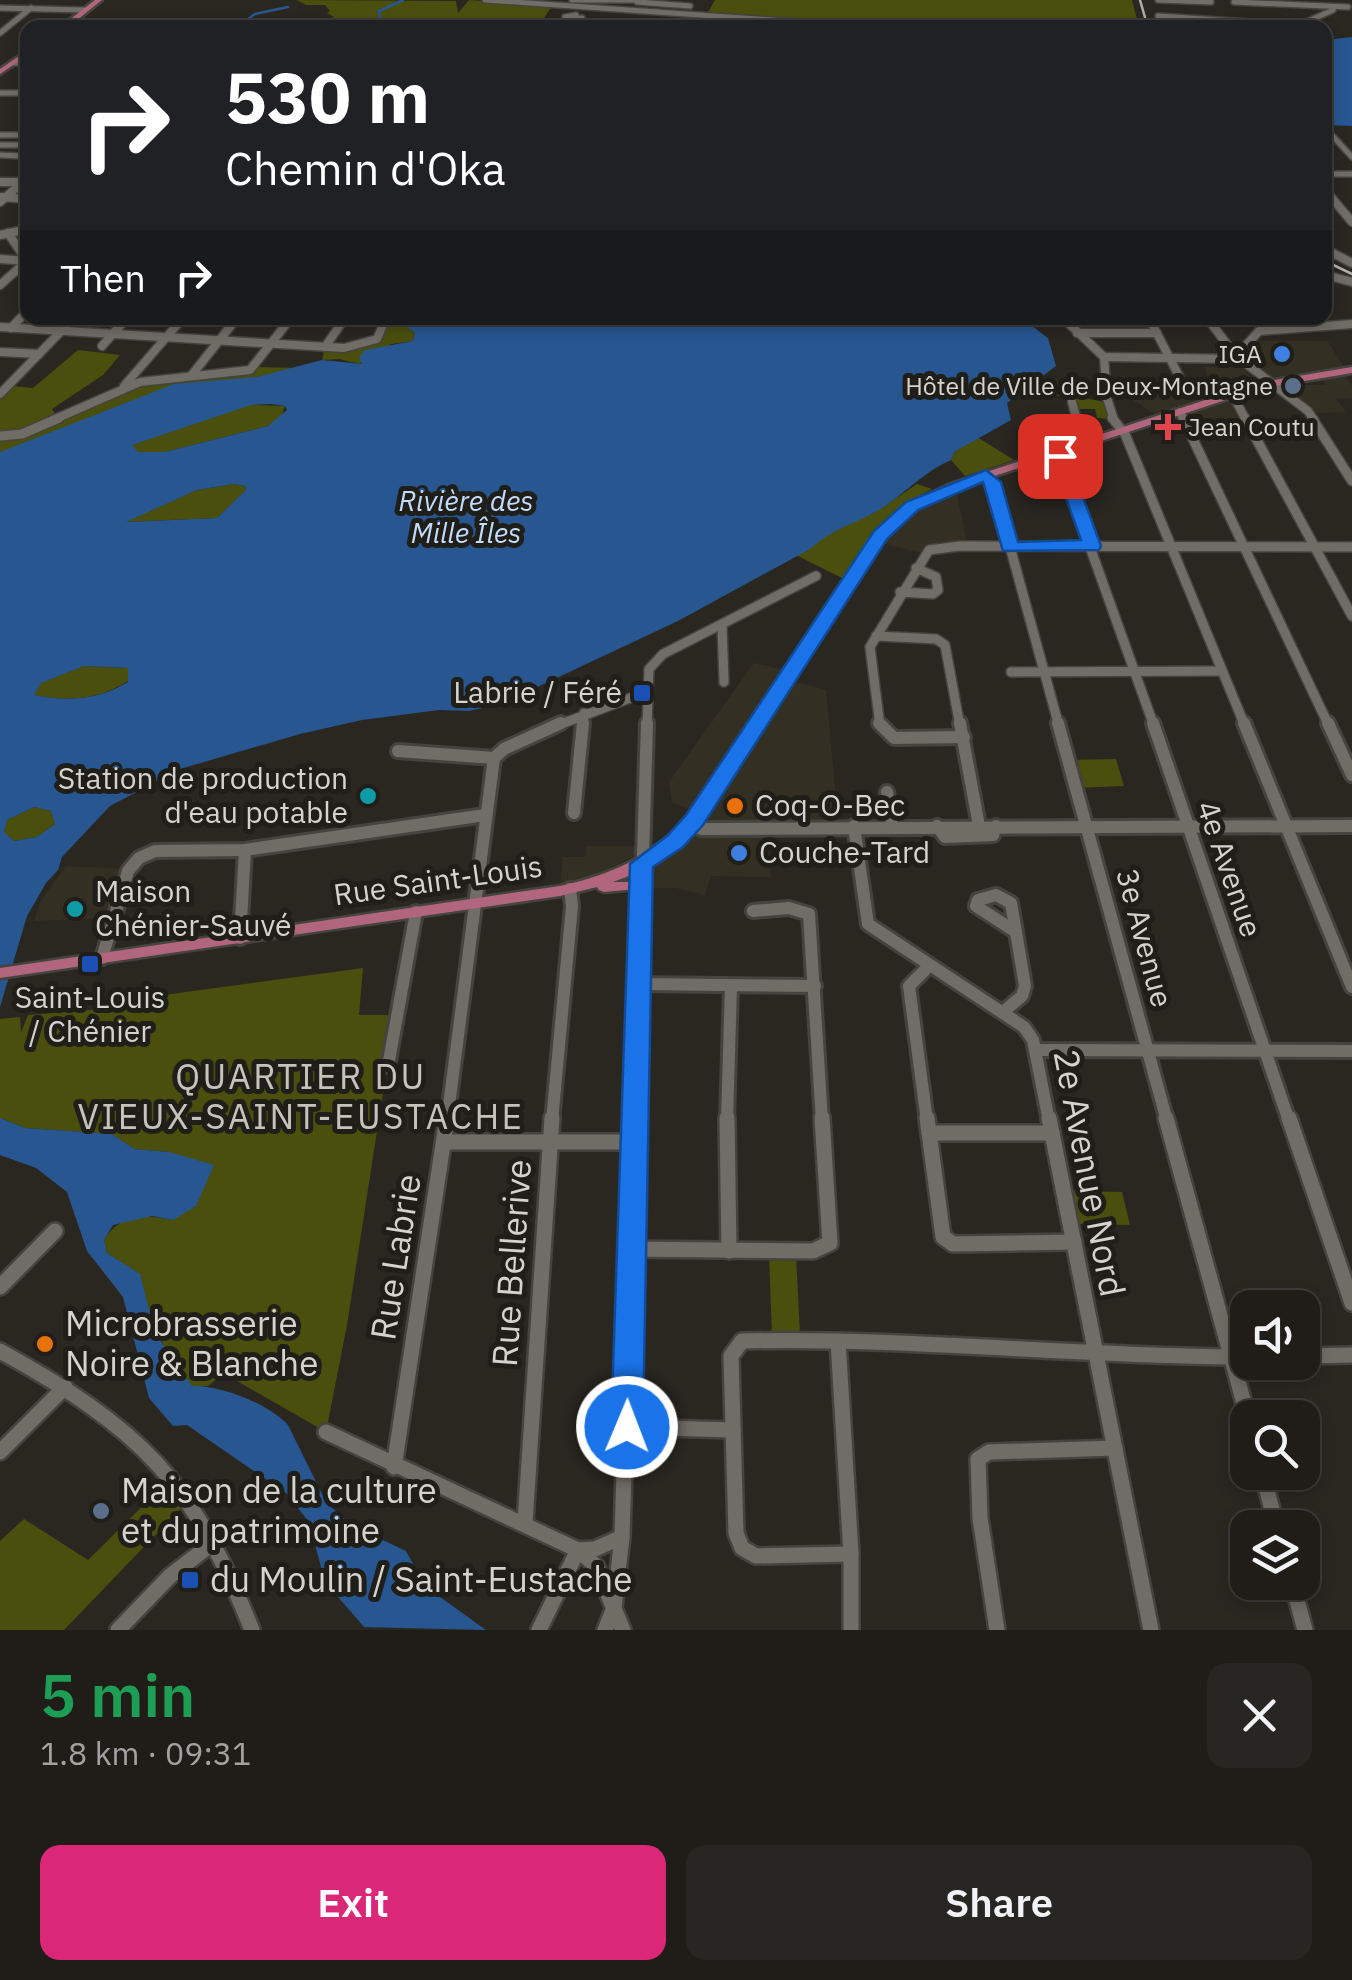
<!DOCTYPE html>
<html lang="en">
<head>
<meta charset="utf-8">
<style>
	body { margin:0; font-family:"IBM Plex Sans",sans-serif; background:#282622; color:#f1f3f6; height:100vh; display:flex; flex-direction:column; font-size:38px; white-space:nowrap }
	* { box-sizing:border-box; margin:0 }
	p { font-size:32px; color:#a2a2a2 }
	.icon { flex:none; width:55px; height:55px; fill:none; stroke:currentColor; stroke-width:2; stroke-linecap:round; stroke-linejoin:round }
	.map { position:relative; height:1630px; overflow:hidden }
	.side { display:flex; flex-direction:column; background:#201d19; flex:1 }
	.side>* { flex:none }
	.banner { position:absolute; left:20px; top:20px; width:1312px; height:305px; border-radius:20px; box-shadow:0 5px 15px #0003,0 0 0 2px #3d3b38; background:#202124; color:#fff; overflow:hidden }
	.buttons { position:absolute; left:1230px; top:1290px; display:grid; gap:20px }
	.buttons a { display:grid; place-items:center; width:90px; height:90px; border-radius:20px; background:#201d19; box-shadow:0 5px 15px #0003,0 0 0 2px #3d3b38; font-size:50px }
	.pin { position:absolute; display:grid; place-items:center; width:85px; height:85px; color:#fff; margin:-42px; border-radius:20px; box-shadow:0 5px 15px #0006 }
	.me { position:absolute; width:110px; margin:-55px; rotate:1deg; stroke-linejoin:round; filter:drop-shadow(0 0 8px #0008) }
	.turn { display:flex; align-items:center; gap:35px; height:210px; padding:0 40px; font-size:45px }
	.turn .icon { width:130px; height:130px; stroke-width:2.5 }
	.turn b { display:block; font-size:70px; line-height:85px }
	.then { display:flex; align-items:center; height:95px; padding:0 40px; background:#0003; gap:20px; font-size:38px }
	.round { display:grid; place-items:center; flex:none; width:105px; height:105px; border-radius:20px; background:#282622 }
	.overview { display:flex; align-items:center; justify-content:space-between; height:170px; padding:0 40px }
	h1 { font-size:60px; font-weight:600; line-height:75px; color:#1e9e55 }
	.button { display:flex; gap:20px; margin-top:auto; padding:20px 40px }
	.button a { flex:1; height:115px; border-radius:20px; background:#db2777; color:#fff; font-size:40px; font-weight:600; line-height:115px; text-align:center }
	.button a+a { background:#282622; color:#f1f3f6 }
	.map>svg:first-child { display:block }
</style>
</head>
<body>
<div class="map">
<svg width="1352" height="1630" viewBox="0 0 1352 1630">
	<rect width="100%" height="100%" fill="#2a2721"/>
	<g fill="#342f23">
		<path d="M1258,341H1327L1344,366L1269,378L1246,357Z"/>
		<path d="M1205,367H1241L1256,382L1218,396L1210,386Z"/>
		<path d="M1345,375L1352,386V398H1335L1346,412L1314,413L1280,385H1326L1320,376Z"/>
		<path d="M1157,383L1193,402L1157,415L1126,396L1131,394L1128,392Z"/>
		<path d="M1232,401L1248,425H1191L1187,414Z"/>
		<path d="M956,490L967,543L931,546L920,553L882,543L915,510Z"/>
		<path d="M754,663L801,674L796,682L826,690L838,820L768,823L771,877L711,876L705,895L676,888H651L653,869L694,836L708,816L672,803L669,782Z"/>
		<path d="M586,846H636V855L591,877L560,886L563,857H585Z"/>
		<path d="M66,866L126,869L111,918L34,921L40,902Z"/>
	</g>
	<g fill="#4a4f0e">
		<path d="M297,0L456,1L458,13L469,0L552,6L538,27L305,28L334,17L327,13L330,11L325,5H306Z"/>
		<path d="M715,0H1132L1139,27L823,28L812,21L707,14Z"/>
		<path d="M386,318H395L415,333L413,341L391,344L360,364L339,359L322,360L325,347L372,342Z"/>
		<path d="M78,350L120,355L103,375L52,409L58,420L131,385L254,367L299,368L254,405L285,406L280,420L268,426L165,452H138L87,471L0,494V398L13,386L33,388Z"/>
		<path d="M1046,377L1078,392L1079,397L1105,402L1109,419L1097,418L1095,409H1075L1078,403L1075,400L1027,388Z"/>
		<path d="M977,437L1014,460L965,476L951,460L954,452Z"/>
		<path d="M234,484L245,486L246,491L217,518L124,522L197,490Z"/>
		<path d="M917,484L932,489C889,510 869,540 842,578L796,555L832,529L874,513Z"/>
		<path d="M84,666L129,668L128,681C99,700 66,702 33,695L40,683Z"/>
		<path d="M1116,759L1124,786L1075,788L1067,760Z"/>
		<path d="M34,807L51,811L55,824L37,837L14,841L3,832L7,820Z"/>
		<path d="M363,968L359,1015H395L347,1325L326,1432L237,1381L233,1366L208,1386L192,1387C161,1348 150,1323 139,1274L107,1253L104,1240C120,1214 145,1214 173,1220L169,1152L134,1149L111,1134L25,1128L0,1118V1019L20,1017L21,1033L28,1015L90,1010L149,997Z"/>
		<path d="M1071,1191L1122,1192L1130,1225L1077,1224Z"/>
		<path d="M769,1255H796L800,1335H772Z"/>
		<path d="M171,1478L189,1500L64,1630H0V1541L24,1519L88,1560Z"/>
	</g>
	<g fill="#275691" fill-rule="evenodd">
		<path d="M1352,37V126L1325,125V40Z"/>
		<path d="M395,318H1021L1048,338L1056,366L1007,403L1011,420L954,452L951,460C925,471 903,495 879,510C852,526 836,526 810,549L678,621L501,704L469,711L439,710L362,720L300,734L180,769L110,806L62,857L58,870L46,883L27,916L0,1007V452L174,384L257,377L322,360L362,364L359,358L365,350L413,341L415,333ZM271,404L285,406L287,410L268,426L165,452H138L132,445L251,405ZM234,484L245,486L246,490L217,518L126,522L197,490ZM84,666L128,668V682C99,700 66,702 34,695L41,683ZM34,807L51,811L55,824L37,837L14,841L4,832L7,820Z"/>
		<path d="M0,1118L25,1128L112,1134L134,1149L169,1152L214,1165L196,1206L173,1220L152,1216L113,1225L104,1240L107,1253L140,1274L155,1333L192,1386C221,1385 269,1404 288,1425L326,1502L351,1525L406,1551L426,1587L486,1630L364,1627L325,1582L309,1522L286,1493L187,1425L173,1426L149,1398L123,1297L87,1251L67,1192L36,1168L0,1155Z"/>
	</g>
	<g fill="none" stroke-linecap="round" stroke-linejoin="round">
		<g stroke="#275691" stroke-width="2.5">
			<path d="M236,28L255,14L288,7"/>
			<path d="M382,28L379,11L403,0"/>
		</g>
		<defs>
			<g id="minor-far4">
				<path d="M485,0L801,22L818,28"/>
				<path d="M572,0H641"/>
				<path d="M1158,0L1211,2"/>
				<path d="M637,2L690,6"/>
				<path d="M1234,2L1348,7"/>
				<path d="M0,8L85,10"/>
				<path d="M576,15L565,17L582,18"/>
				<path d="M1158,16L1296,25"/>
				<path d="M109,28L119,23L150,24"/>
				<path d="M613,28L620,24H644"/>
				<path d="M1293,28L1333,10"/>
				<path d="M0,33L31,8"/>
				<path d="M13,63H28"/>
				<path d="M0,93H28"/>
				<path d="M1329,132L1352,157"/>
				<path d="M0,135H28"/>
				<path d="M0,145H28"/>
				<path d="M0,155L21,156L28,151"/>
				<path d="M1325,174H1352"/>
				<path d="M0,182H22"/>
				<path d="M20,184L28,177"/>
			</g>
			<g id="minor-far3">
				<path d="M0,182H22"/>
				<path d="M1325,190L1352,222"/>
				<path d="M2,197L28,199"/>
				<path d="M0,202L23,182"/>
				<path d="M8,233L27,261"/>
				<path d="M0,235L28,229"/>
				<path d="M1325,249L1352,263"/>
				<path d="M0,259L28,261"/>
				<path d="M1325,275L1352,282"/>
				<path d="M0,285L28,260"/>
				<path d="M1063,318L1104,357L1107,398L1114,420"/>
				<path d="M1149,318L1179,376"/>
				<path d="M1207,318L1236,356L1308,411L1314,420"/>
				<path d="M0,327L344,348L377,339L386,318"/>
				<path d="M11,328L28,310"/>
				<path d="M1077,333H1157"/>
				<path d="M102,346L127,318"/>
				<path d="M325,347L345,318"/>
				<path d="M0,352L39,354"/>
				<path d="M1233,353L1241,351L1259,331L1352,324"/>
				<path d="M1104,357L1239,359"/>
				<path d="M191,376L237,318"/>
				<path d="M124,386L183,318"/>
				<path d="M0,394L74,318"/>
				<path d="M1232,394L1246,420"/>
				<path d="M1072,402L1077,420"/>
				<path d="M1180,412L1184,420"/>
				<path d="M53,420L140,382L250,370L291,318"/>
			</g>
			<g id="minor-far2">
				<path d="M1075,418L1094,440"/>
				<path d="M1112,418L1125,434L1245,726"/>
				<path d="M1183,418L1329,726"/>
				<path d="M1245,418L1352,616"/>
				<path d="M1312,418L1352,481"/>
				<path d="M0,436L22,434L59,418"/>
				<path d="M1056,452L1154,726"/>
				<path d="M986,475L992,481L1059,726"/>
				<path d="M900,592L933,594L938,590L936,577L916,568"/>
				<path d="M722,626L724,682"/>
				<path d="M876,636L936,639L945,645L960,726"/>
				<path d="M1011,672L1221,671"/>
				<path d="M556,726L646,692"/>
				<path d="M583,726L584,713"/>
				<path d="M647,726L649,669L663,654L816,576"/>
				<path d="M880,726L870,647L929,550L960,546L1352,547"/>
			</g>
			<g id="minor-far1">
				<path d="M879,723L894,738L964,737"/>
				<path d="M960,723L979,826"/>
				<path d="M1058,723L1167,1121"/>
				<path d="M1153,723L1289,1121"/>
				<path d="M1244,723L1352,987"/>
				<path d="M1328,723L1352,775"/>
				<path d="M398,751L494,758"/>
				<path d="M887,792L892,825"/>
				<path d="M574,813L583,723"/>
				<path d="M690,825L702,829L1352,826"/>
				<path d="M854,826L868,924L1024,1027L1033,1040L1049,1121"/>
				<path d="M937,826L945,837L993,835L996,826"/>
				<path d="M996,895L1011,903L1016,932L976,906L978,900Z"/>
				<path d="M753,911L789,908L809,914L822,1121"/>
				<path d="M240,938L245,850"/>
				<path d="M102,958L128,871L139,858L155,851L245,850L485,815"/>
				<path d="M639,984L815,986"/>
				<path d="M1003,1012L1022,996L1025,986L1016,932"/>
				<path d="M1036,1050L1352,1051"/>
				<path d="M388,1066L416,912"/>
				<path d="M447,1121L494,758L504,749L561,723"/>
				<path d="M552,1121L572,906L570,889"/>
				<path d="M635,1121L647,723"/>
				<path d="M727,1121L731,986"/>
				<path d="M927,1121L909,986L929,966"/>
			</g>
			<g id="minor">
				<path d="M727,1118L729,1251"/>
				<path d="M927,1118L943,1237L953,1244L1074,1242"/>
				<path d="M1049,1118L1151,1630"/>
				<path d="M1166,1118L1248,1418"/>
				<path d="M1289,1118L1352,1303"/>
				<path d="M929,1133H1052"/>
				<path d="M444,1142H633"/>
				<path d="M629,1249L813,1251L830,1243L822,1118"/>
				<path d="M0,1287L55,1231"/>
				<path d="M838,1341L851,1554V1630"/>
				<path d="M0,1351C141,1429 192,1479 252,1630"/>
				<path d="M1302,1356L1352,1355"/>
				<path d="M627,1427L733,1430"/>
				<path d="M326,1432L578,1550L596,1566L623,1630"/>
				<path d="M0,1452L65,1387"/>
				<path d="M394,1467L447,1118"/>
				<path d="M1262,1472L1277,1528"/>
				<path d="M525,1522L552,1118"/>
				<path d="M578,1550L595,1549L622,1537"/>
				<path d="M851,1554L756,1556L742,1548L736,1533L731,1356L742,1341C911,1337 1079,1357 1248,1357"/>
				<path d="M1292,1582L1305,1630"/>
				<path d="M118,1630L170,1576L214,1542"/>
				<path d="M539,1630L578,1550"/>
				<path d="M605,1630L614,1608L622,1537L635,1118"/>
				<path d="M997,1630L980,1518L978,1459L989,1452L1115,1448"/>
			</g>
			<g id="major">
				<path d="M95,0H102L67,28H59Z"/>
				<path d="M28,50V55L0,74V69Z"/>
				<path d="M1352,367V373L1262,388L958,488L912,511L881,542L699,823C675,850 647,870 613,882H647L649,885L647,888L604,892L599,890L597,887L560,896L0,978V968L560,886C611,875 653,856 689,817L873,538L904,507L950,484L1257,383Z"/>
			</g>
		</defs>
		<use href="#minor-far4" stroke="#44433e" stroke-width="8"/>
		<use href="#minor-far3" stroke="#44433e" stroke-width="11"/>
		<use href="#minor-far2" stroke="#44433e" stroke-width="12"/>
		<use href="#minor-far1" stroke="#44433e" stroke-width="18"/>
		<use href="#minor" stroke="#44433e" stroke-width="20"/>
		<use href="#major" stroke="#44433e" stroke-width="5"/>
		<use href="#minor-far4" stroke="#706d66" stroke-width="5"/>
		<use href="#minor-far3" stroke="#706d66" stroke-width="8"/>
		<use href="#minor-far2" stroke="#706d66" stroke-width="9"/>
		<use href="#minor-far1" stroke="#706d66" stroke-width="12"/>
		<use href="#minor" stroke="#706d66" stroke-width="15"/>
		<use href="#major" fill="#b1667d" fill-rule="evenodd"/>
		<g stroke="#afaea9" stroke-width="2.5">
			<path d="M1140,0L1148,28"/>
			<path d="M1325,261L1352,274"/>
		</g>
	</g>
	<path fill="#1a73e8" stroke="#114b97" stroke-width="2.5" d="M1060,451L1068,456L1101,546L1099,550L1003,551L983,482L918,510L887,539L703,825L683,847L653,867L643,1427L638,1438L627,1442L615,1438L611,1427L630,864L667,836L686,815L874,531L906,502L986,470L1001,482L1018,542L1081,540L1051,456Z"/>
	<g fill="#3f7fe0" stroke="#201e18" stroke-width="4">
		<circle cx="1282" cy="354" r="10"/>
		<circle cx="739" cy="853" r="10"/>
	</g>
	<g fill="#5c6f8a" stroke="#201e18" stroke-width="4">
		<circle cx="1293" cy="386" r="10"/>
		<circle cx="101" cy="1511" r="10"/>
	</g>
	<path fill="#e0444e" stroke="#201e18" stroke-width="4" d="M1163 412h10v10h10v10h-10v10h-10v-10h-10v-10h10z"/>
	<g fill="#1a4fb4" stroke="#201e18" stroke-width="4">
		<rect x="632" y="683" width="20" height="20" rx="5"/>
		<rect x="80" y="954" width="20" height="20" rx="5"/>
		<rect x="180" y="1570" width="20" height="20" rx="5"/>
	</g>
	<g fill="#0f9aa8" stroke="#201e18" stroke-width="4">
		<circle cx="368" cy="796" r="10"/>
		<circle cx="75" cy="909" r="10"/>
	</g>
	<g fill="#e8710a" stroke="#201e18" stroke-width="4">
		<circle cx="735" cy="806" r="10"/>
		<circle cx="45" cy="1344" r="10"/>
	</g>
	<g text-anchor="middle" stroke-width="10" stroke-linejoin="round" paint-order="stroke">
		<g font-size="25" fill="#d4d3cf" stroke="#201e18" text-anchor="end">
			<text x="1262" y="363">IGA</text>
			<text x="1273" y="395">Hôtel de Ville de Deux-Montagne</text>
			<text x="1188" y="436" text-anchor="start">Jean Coutu</text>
		</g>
		<g font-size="28" font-style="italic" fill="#c2dcff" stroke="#201e18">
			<text x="466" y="511">Rivière des<tspan x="466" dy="32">Mille Îles</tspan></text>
		</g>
		<g font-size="30" fill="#d4d3cf" stroke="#201e18" text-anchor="start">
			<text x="622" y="703" text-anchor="end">Labrie / Féré</text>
			<text x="348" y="789" text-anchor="end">Station de production<tspan x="348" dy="34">d'eau potable</tspan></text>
			<text x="755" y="816">Coq-O-Bec</text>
			<text x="759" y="863">Couche-Tard</text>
			<text x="95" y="902">Maison<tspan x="95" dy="34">Chénier-Sauvé</tspan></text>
			<text x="90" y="1008" text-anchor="middle">Saint-Louis<tspan x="90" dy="34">/ Chénier</tspan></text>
		</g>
		<g font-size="30" fill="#d4d3cf" stroke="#201e18">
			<text transform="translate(1229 869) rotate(71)" y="10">4e Avenue</text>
			<text transform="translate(438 881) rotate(-8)" y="10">Rue Saint-Louis</text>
			<text transform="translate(1144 938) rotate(75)" y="10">3e Avenue</text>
		</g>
		<g font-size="35" letter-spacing="2.5" fill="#c6c3bb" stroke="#201e18">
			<text x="301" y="1089">QUARTIER DU<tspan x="301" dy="40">VIEUX-SAINT-EUSTACHE</tspan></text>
		</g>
		<g font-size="35" fill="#d4d3cf" stroke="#201e18">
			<text transform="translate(1089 1173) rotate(79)" y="12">2e Avenue Nord</text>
			<text transform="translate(396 1257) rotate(-81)" y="12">Rue Labrie</text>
			<text transform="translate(512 1263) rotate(-86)" y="12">Rue Bellerive</text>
		</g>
		<g font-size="35" fill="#d4d3cf" stroke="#201e18" text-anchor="start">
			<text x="65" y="1336">Microbrasserie<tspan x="65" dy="40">Noire &amp; Blanche</tspan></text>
			<text x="121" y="1503">Maison de la culture<tspan x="121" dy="40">et du patrimoine</tspan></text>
			<text x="210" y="1592">du Moulin / Saint-Eustache</text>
		</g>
	</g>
</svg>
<div class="buttons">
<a><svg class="icon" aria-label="sound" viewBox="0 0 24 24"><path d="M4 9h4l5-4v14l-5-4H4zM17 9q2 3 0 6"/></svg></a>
<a><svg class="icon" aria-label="search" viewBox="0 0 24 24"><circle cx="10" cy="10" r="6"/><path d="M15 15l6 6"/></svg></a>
<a><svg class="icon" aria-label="layers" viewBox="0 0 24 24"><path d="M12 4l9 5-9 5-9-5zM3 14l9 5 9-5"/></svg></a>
</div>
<div class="pin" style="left:1060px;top:456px;background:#d93025"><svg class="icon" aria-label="arrive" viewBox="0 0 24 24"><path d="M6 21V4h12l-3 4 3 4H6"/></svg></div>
<svg class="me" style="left:627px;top:1427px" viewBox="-20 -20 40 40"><circle r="17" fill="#1a73e8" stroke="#fff" stroke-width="3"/><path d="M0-11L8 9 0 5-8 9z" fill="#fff"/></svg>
<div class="banner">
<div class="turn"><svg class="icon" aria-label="right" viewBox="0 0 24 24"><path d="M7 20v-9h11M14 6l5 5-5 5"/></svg><div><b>530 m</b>Chemin d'Oka</div></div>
<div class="then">Then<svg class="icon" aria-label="right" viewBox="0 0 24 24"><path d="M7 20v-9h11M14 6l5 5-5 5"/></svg></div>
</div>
</div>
<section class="side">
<div class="overview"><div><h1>5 min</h1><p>1.8 km · 09:31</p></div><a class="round"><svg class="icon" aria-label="close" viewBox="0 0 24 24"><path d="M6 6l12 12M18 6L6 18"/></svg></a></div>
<div class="button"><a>Exit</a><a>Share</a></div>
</section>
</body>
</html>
